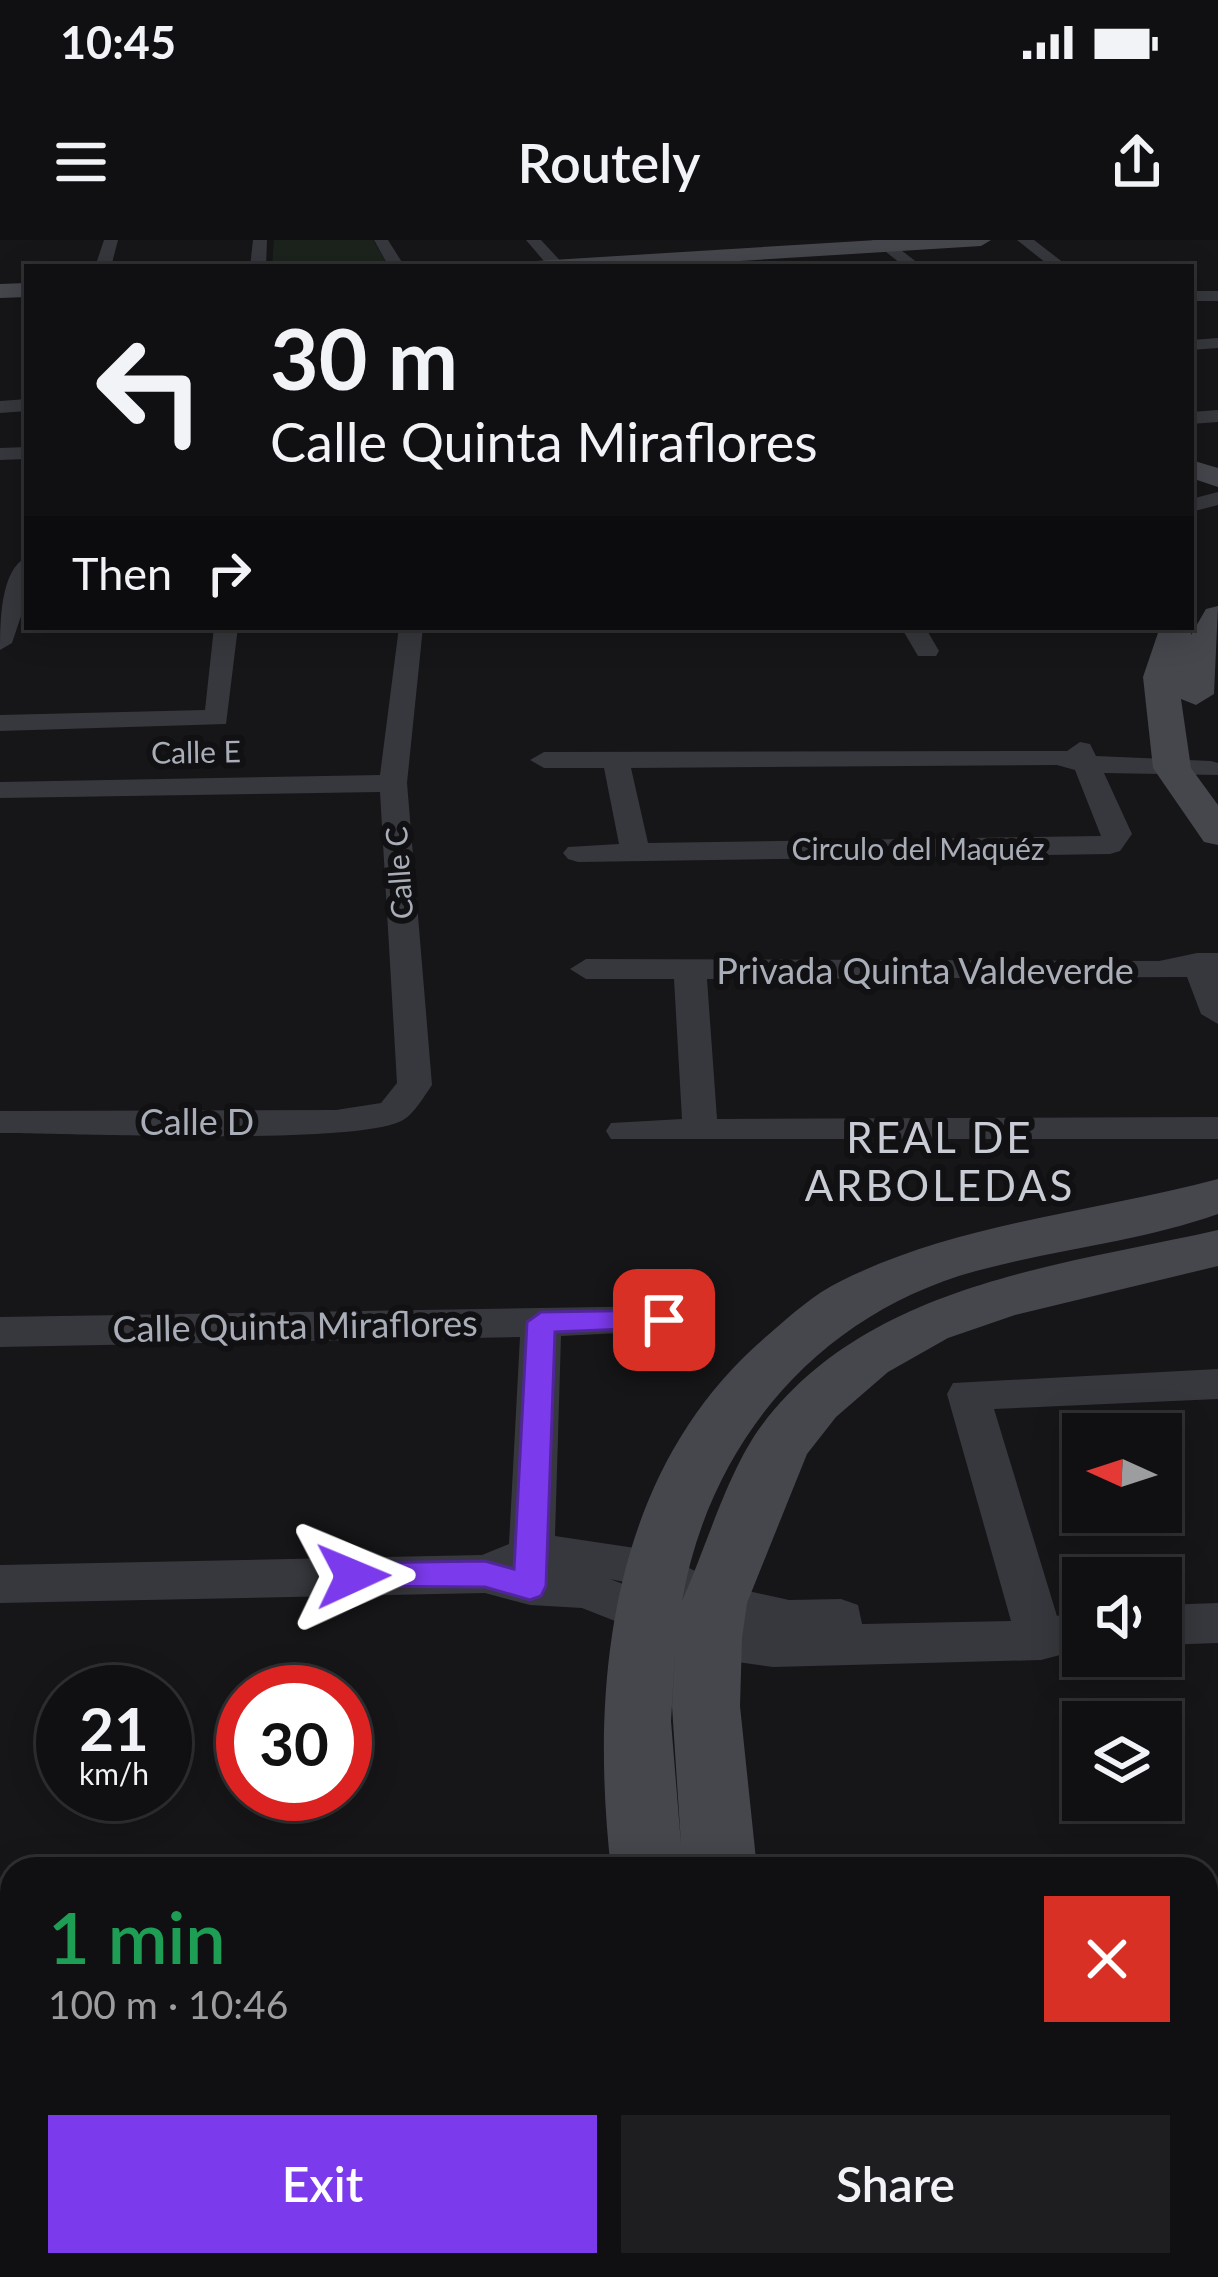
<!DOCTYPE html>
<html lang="en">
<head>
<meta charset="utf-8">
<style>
	body { margin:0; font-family:Lato,sans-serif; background:#1e1e20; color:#f1f3f6; height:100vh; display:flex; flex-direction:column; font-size:45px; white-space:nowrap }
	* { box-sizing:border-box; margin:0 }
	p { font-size:39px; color:#9c9d9f }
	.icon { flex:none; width:66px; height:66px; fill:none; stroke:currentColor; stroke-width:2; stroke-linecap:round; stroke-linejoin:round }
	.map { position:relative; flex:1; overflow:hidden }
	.panel { position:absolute; left:0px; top:1617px; width:1218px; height:420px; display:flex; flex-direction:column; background:#101012; border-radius:36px 36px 0 0; box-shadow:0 6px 30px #0003,0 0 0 3px #303032 }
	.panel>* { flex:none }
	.banner { position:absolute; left:24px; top:24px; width:1170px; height:366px; border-radius:0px; box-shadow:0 6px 30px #0003,0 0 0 3px #303032; background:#101012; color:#f1f3f6; overflow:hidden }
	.needle { width:78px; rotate:273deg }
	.tools { position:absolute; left:1062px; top:1173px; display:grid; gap:24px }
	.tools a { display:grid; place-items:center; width:120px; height:120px; border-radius:0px; background:#101012; box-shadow:0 6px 30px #0003,0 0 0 3px #303032; font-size:60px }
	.speed { position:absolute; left:36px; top:1425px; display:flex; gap:24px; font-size:60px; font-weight:700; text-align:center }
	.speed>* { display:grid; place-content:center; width:156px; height:156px; border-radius:50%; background:#101012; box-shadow:0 6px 30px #0003,0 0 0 3px #303032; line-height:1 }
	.speed small { font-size:30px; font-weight:400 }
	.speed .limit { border:18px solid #d22; background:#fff; color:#111 }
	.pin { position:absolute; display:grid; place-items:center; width:102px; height:102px; color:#fff; margin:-51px; border-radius:24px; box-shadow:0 6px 18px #0006 }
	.me { position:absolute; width:132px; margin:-66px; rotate:89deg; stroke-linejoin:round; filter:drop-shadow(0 0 9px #0008) }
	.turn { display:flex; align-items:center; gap:42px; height:252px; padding:0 48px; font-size:54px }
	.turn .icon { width:156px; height:156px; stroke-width:2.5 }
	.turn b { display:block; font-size:84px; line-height:102px }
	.then { display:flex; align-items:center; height:114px; padding:0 48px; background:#0003; gap:24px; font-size:45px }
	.round { display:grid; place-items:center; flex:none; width:126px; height:126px; border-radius:0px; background:#1e1e20 }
	.overview { display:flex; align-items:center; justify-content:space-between; height:204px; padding:0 48px }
	h1 { font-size:72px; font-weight:600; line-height:90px; color:#1e9e55 }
	.cta { display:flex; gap:24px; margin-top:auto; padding:24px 48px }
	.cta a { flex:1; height:138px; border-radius:0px; background:#7c3aed; color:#fff; font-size:48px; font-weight:600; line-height:138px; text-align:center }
	.cta a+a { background:#1e1e20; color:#f1f3f6 }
	.status { display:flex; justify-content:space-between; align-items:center; height:84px; padding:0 60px; background:#101012; direction:ltr }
	.status svg { height:33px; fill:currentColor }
	header { display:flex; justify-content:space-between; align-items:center; height:156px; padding:0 48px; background:#101012; font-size:54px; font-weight:600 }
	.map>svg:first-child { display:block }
</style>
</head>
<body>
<div class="status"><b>10:45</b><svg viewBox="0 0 49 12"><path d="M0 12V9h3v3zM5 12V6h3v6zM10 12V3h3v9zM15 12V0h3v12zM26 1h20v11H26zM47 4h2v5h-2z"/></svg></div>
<header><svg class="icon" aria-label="menu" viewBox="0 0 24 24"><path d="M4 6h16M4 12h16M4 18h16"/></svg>Routely<svg class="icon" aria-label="share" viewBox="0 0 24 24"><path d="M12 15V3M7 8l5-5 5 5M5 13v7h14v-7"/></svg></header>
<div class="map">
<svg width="1218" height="2037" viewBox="0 0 1218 2037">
	<rect width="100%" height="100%" fill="#161618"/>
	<path fill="#1c231d" d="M274,0H373L389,27H272Z"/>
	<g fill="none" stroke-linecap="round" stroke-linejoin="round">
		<g fill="#37383d" fill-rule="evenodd">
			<path d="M104,0H118L111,27H95Z"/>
			<path d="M253,0H267L266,27H250Z"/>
			<path d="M374,0H388L405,27H389Z"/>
			<path d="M526,0H541L566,27H549Z"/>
			<path d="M871,0H888L923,27H905Z"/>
			<path d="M1017,0H1034L1069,27H1051Z"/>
			<rect x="1191" y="51" width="27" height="10"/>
			<path d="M1218,98V108L1191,110V100Z"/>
			<path d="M27,159V171L0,173V161Z"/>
			<path d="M1218,170V182L1191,184V172Z"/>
			<path d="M27,207V219L0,220V208Z"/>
			<path d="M1218,252V265L1191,272V259Z"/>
			<path d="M27,317V358L12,403L0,410C0,384 0,329 27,317Z"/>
			<path d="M214,387H238L226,484L0,491V475L205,470Z"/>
			<path d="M399,387H423L407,543L432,845C425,855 414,874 403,880C359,906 69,893 0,893V871L336,870L381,863L397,843L380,552L0,558V542L380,535Z"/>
			<path d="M901,387H925L939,411L936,416H918Z"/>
			<path d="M1080,502L1090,504L1096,516L1211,521L1218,523V535L1104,533L1132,594L1120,611L1110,614L578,622L568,619L563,613L568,607L619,604L604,528H544L530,520L544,512L1067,511ZM1057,525L1075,530L1101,596L648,603L631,528Z"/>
			<path d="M1197,713H1218V784L1201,774L1187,737L707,739L717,879L1218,877V899H611L606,891L611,883L682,879L674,739H586L570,729L586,719L1159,721Z"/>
			<path d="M664,1066L678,1070L684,1080L678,1090L561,1096L555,1296L655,1311L725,1346L789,1360L841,1359L858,1365L862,1384L1011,1381L947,1154L953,1143L1218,1129V1159L994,1169L1057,1376L1083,1369V1409L1041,1420L773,1427L709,1418L582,1368L530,1365L485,1353L0,1363V1325L482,1315L509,1304L520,1097L0,1107V1077ZM610,1339L644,1346L675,1364Z"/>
			<path d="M1218,1363V1403L1161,1405V1365Z"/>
			<path d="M1218,1656V1708L1206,1709V1657Z"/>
			<rect x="0" y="1660" width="12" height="52"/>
			<path d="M490,2025H552L553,2037H489Z"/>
			<path d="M1118,2025H1182L1187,2037H1123Z"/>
		</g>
		<g fill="#45474d" fill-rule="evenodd">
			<path d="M877,0H991L981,6L642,27H525L536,21Z"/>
			<path d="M27,43V57L0,58V44Z"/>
			<path d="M1191,220L1218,228V247L1191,238Z"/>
			<path d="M1218,366L1214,454L1196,465L1181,459L1191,528L1218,565V605L1204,602L1153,528L1143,437L1160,387L1191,383V395L1206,369Z"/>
			<path d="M1218,939V974C1139,1002 1056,1009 976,1031C819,1074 710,1201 682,1361C706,1308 728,1230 762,1185C868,1044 1059,1026 1218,990V1026L1015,1075L948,1098L888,1132L836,1177L807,1214L747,1363L742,1398L740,1466L757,1629H611C589,1438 612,1227 768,1095C791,1075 814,1054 841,1041C957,983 1095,972 1218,939ZM676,1399L672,1466L681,1604L671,1481Z"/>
			<path d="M760,2025H849L854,2037H765Z"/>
			<path d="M871,2025H961L966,2037H876Z"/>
		</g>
	</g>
	<path fill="#7c3aed" stroke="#51269a" stroke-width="3" d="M664,1070L678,1080L674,1087L555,1092L546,1346L541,1356L530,1360L485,1347L341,1346L337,1336L341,1327L353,1323L485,1321L514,1329L527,1082L541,1072Z"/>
	<g text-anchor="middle" stroke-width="12" stroke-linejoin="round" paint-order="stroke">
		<g font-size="30" fill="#a8adb8" stroke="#111113">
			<text transform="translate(196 513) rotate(-1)" y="10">Calle E</text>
			<text x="918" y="620">Circulo del Maquéz</text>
			<text transform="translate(400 633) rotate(-94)" y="10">Calle C</text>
		</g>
		<g font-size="36" fill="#a8adb8" stroke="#111113">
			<text x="925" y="744">Privada Quinta Valdeverde</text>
			<text x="197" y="895">Calle D</text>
			<text transform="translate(295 1086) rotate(-1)" y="13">Calle Quinta Miraflores</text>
		</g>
		<g font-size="42" letter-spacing="3" fill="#c9ccd4" stroke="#111113">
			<text x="940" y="913">REAL DE<tspan x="940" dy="48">ARBOLEDAS</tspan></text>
		</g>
	</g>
</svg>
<div class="tools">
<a><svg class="needle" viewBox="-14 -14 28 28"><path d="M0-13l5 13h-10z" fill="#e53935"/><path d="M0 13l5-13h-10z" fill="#9c9d9f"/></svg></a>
<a><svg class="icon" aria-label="sound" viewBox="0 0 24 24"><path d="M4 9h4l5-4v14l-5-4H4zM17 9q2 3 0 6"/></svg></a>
<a><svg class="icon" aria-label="layers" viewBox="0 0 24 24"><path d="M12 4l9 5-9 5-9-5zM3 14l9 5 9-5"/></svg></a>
</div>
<div class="speed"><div>21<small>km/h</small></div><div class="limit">30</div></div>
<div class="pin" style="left:664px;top:1080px;background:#d93025"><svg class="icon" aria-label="arrive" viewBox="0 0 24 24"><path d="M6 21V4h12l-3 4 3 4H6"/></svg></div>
<svg class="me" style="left:353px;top:1336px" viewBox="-20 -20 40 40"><path d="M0-17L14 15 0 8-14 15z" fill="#7c3aed" stroke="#fff" stroke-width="4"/></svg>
<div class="banner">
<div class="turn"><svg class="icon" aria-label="left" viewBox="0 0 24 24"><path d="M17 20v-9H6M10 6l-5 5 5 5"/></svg><div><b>30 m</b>Calle Quinta Miraflores</div></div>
<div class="then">Then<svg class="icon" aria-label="right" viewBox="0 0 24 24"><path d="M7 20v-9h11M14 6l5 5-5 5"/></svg></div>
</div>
<section class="panel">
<div class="overview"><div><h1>1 min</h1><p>100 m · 10:46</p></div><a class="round" style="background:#d93025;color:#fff"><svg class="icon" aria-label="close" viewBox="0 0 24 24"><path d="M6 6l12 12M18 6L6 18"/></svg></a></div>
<div class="cta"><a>Exit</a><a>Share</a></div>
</section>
</div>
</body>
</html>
